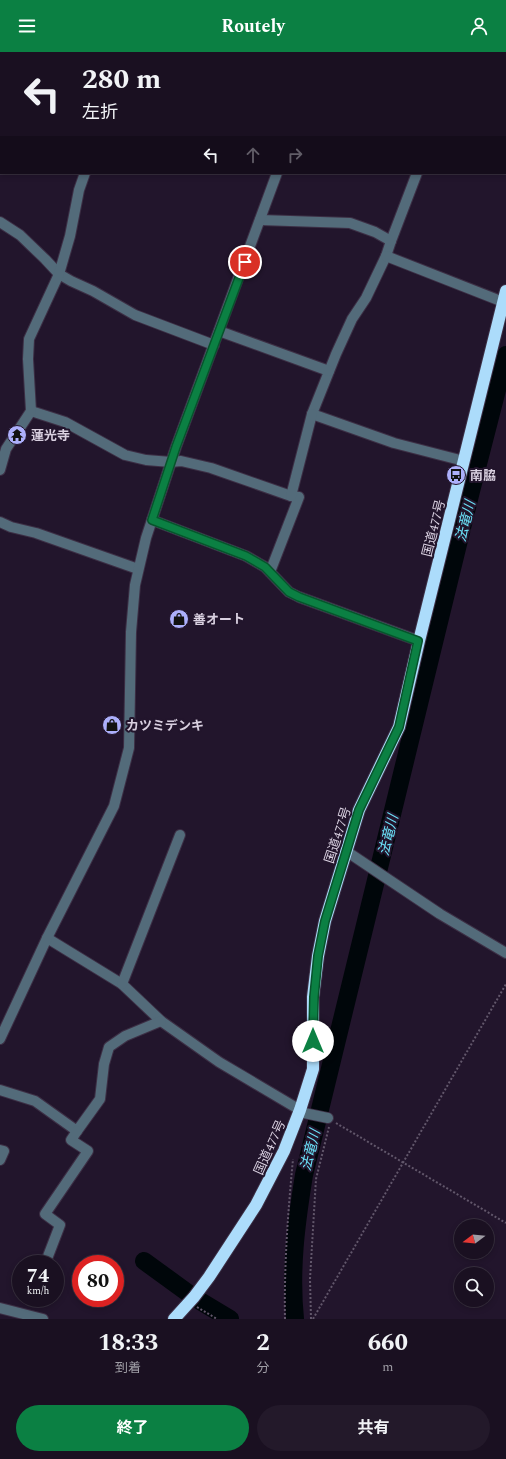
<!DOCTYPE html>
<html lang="ja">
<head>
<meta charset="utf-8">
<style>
	body { margin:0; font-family:Spectral,"Noto Sans JP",serif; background:#23192a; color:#f1f3f6; height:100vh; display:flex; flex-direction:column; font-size:15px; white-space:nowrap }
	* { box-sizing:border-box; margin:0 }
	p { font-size:13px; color:#9f9da5 }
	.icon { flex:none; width:22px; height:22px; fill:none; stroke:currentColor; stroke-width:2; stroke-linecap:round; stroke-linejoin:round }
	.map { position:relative; height:1267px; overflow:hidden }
	.drawer { display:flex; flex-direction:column; background:#1a1021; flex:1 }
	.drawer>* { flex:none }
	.top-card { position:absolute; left:0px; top:0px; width:506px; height:122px; box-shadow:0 2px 6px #0003,0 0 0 1px #38303f; background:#1a1021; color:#f1f3f6; overflow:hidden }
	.needle { width:26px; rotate:254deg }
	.buttons { position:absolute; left:454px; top:1167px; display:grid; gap:8px }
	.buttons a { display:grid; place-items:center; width:40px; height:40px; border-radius:50%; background:#1a1021; box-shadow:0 2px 6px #0003,0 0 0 1px #38303f; font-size:20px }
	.speed { position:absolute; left:12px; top:1203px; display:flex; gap:8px; font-size:20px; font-weight:700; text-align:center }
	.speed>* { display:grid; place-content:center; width:52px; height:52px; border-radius:50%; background:#1a1021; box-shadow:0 2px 6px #0003,0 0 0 1px #38303f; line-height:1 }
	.speed small { font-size:10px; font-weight:400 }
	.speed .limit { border:6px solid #d22; background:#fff; color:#111 }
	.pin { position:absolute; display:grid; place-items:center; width:34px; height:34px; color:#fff; margin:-17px; border:2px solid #fff; border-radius:50%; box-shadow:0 1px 4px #0007 }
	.me { position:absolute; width:44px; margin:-22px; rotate:0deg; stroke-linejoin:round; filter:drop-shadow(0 0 3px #0008) }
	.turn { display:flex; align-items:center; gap:14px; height:84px; padding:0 16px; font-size:18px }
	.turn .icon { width:52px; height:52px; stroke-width:2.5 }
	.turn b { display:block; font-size:28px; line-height:34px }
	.lanes { display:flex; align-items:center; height:38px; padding:0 16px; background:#0003; justify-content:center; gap:20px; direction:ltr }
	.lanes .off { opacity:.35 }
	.eta { display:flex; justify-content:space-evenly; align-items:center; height:68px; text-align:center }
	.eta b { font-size:24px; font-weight:700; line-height:28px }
	.primary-button { display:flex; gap:8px; margin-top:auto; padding:8px 16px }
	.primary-button a { flex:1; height:46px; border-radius:24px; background:#0b8043; color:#fff; font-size:16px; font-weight:700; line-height:46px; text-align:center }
	.primary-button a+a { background:#23192a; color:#f1f3f6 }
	header { display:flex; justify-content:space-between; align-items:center; height:52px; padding:0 16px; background:#0b8043; color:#fff; font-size:18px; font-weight:700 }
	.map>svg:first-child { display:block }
</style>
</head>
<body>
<header><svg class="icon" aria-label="menu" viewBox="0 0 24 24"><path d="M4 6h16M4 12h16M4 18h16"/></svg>Routely<svg class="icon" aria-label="person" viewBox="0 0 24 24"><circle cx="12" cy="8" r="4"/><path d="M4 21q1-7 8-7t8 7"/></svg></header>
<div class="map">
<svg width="506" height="1267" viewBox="0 0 506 1267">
	<rect width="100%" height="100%" fill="#22152c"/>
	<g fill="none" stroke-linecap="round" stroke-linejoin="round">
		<g stroke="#00060a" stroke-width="18">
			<path d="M144,1209L188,1241"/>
			<path d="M200,1249L230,1267"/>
			<path d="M295,1267C290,1218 296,1172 304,1123L471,439L506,303"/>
		</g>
		<defs>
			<g id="minor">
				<path d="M28,0L29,1"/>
				<path d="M143,1L144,0"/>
				<path d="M322,1V0"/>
				<path d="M461,1L462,0"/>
				<path d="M417,121L391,189L386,204L366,246L352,267L336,302L312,362L394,391L464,409"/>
				<path d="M260,168L350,171L375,180L391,189"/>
				<path d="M0,170L20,183L45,207L59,222L71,229L93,239L135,263L214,293"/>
				<path d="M386,204L506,251"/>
				<path d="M219,279L329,319"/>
				<path d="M31,359L65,370L125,403L146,408L171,410L181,409L211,416L291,444L299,445L270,520"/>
				<path d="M0,418L6,397L31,359L28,307L29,287L59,222L70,184L79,138L85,121"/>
				<path d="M291,444L312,362"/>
				<path d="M152,468L246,504L265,515L289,540L299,545L419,589"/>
				<path d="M0,470L11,475L36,481L138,517"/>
				<path d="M346,799L440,862L506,901"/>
				<path d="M47,886L122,932L161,969L219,1010L300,1058L304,1061L328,1066"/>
				<path d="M122,932L180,783"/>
				<path d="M0,987L47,886L114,754L129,696L131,580L135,533L146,486L176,395L277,121"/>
				<path d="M0,1038L35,1049L77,1079L100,1047L104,1012L109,995L125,984L161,969"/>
				<path d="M0,1098L4,1099L0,1108"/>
				<path d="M45,1212L60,1173L45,1162L88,1099L71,1088L77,1079"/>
				<path d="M0,1256L43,1267"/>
			</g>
			<path id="highway" d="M174,1267L194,1245L209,1225L256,1153L284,1099L300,1058L313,1017V945L318,904L325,869L359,758L399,675L419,589L506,239"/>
		</defs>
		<use href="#minor" stroke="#3c2f45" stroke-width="12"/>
		<use href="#highway" stroke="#3c2f45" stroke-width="14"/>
		<g stroke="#62576b" stroke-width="2" stroke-dasharray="2 2" stroke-linecap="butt">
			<path d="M336,1071L506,1171"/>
			<path d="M197,1255L217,1267"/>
			<path d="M285,1267C284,1213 288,1160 293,1107"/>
			<path d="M311,1267L310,1227L316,1127L329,1075"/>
			<path d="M313,1267L506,932"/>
		</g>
		<use href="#minor" stroke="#536b7a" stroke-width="10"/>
		<use href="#highway" stroke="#acdcfb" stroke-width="12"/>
	</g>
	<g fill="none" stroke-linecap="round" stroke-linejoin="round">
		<defs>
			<path id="route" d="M245,210L176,395L152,468L246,504L265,515L289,540L299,545L418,589L399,675L359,758L325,869L318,904L314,945L313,989"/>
		</defs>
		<use href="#route" stroke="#07532c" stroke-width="10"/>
		<use href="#route" stroke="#0b8043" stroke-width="7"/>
	</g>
	<defs>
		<symbol id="temple-disc" viewBox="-11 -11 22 22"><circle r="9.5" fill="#acaffb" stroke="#22152c"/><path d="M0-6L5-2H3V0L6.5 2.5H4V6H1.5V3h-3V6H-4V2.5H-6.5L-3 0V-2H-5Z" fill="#111"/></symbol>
		<symbol id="bus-disc" viewBox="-11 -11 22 22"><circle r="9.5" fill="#acaffb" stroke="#22152c"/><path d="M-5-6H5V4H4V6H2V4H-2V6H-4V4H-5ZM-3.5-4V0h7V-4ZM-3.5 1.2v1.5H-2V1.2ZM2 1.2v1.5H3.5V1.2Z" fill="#111"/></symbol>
		<symbol id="shop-disc" viewBox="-11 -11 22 22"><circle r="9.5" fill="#acaffb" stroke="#22152c"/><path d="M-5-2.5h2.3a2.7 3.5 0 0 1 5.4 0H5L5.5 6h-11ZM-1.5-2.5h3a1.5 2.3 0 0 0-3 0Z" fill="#111"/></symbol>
	</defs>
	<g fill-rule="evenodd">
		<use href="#temple-disc" x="6" y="372" width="22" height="22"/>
		<use href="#bus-disc" x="445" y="412" width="22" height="22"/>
		<use href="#shop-disc" x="168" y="556" width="22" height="22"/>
		<use href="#shop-disc" x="101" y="662" width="22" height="22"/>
	</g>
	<g text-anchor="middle" stroke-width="4" stroke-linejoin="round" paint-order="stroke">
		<g font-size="13" font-weight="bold" fill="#d9d0e0" stroke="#22152c" text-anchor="start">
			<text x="31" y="388">蓮光寺</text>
			<text x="470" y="428">南脇</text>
			<text x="193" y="572">善オート</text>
			<text x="126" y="678">カツミデンキ</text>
		</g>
		<g font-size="13" fill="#d9d0e0" stroke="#22152c">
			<text transform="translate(433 476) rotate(-76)" y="5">国道477号</text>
			<text transform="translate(337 783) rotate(-72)" y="5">国道477号</text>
			<text transform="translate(269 1095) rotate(-66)" y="5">国道477号</text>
		</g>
		<g font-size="14" font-style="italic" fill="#6ce5fc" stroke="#22152c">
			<text transform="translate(465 469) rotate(-76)" y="5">法竜川</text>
			<text transform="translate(388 783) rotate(-76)" y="5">法竜川</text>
			<text transform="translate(310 1098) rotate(-76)" y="5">法竜川</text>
		</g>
	</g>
</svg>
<div class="buttons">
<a><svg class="needle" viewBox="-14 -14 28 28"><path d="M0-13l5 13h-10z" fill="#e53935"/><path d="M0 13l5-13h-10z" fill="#9f9da5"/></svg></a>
<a><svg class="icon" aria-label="search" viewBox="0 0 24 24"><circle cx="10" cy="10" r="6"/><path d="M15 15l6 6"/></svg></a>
</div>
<div class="speed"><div>74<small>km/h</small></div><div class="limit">80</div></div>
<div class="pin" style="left:245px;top:210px;background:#d93025"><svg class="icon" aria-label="arrive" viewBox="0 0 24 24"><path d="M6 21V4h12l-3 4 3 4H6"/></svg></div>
<svg class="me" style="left:313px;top:989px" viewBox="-20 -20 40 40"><circle r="19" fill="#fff"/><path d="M0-13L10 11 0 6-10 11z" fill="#0b8043"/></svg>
<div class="top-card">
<div class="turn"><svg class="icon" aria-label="left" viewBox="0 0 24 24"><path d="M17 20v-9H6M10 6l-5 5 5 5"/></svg><div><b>280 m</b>左折</div></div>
<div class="lanes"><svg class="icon" aria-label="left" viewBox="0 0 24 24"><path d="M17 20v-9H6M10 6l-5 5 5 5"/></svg><svg class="icon off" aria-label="ahead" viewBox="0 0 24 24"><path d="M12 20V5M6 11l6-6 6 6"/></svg><svg class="icon off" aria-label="right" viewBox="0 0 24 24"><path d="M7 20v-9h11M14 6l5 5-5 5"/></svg></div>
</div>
</div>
<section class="drawer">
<div class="eta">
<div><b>18:33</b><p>到着</p></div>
<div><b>2</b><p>分</p></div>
<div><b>660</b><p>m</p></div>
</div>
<div class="primary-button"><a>終了</a><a>共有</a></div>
</section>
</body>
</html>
